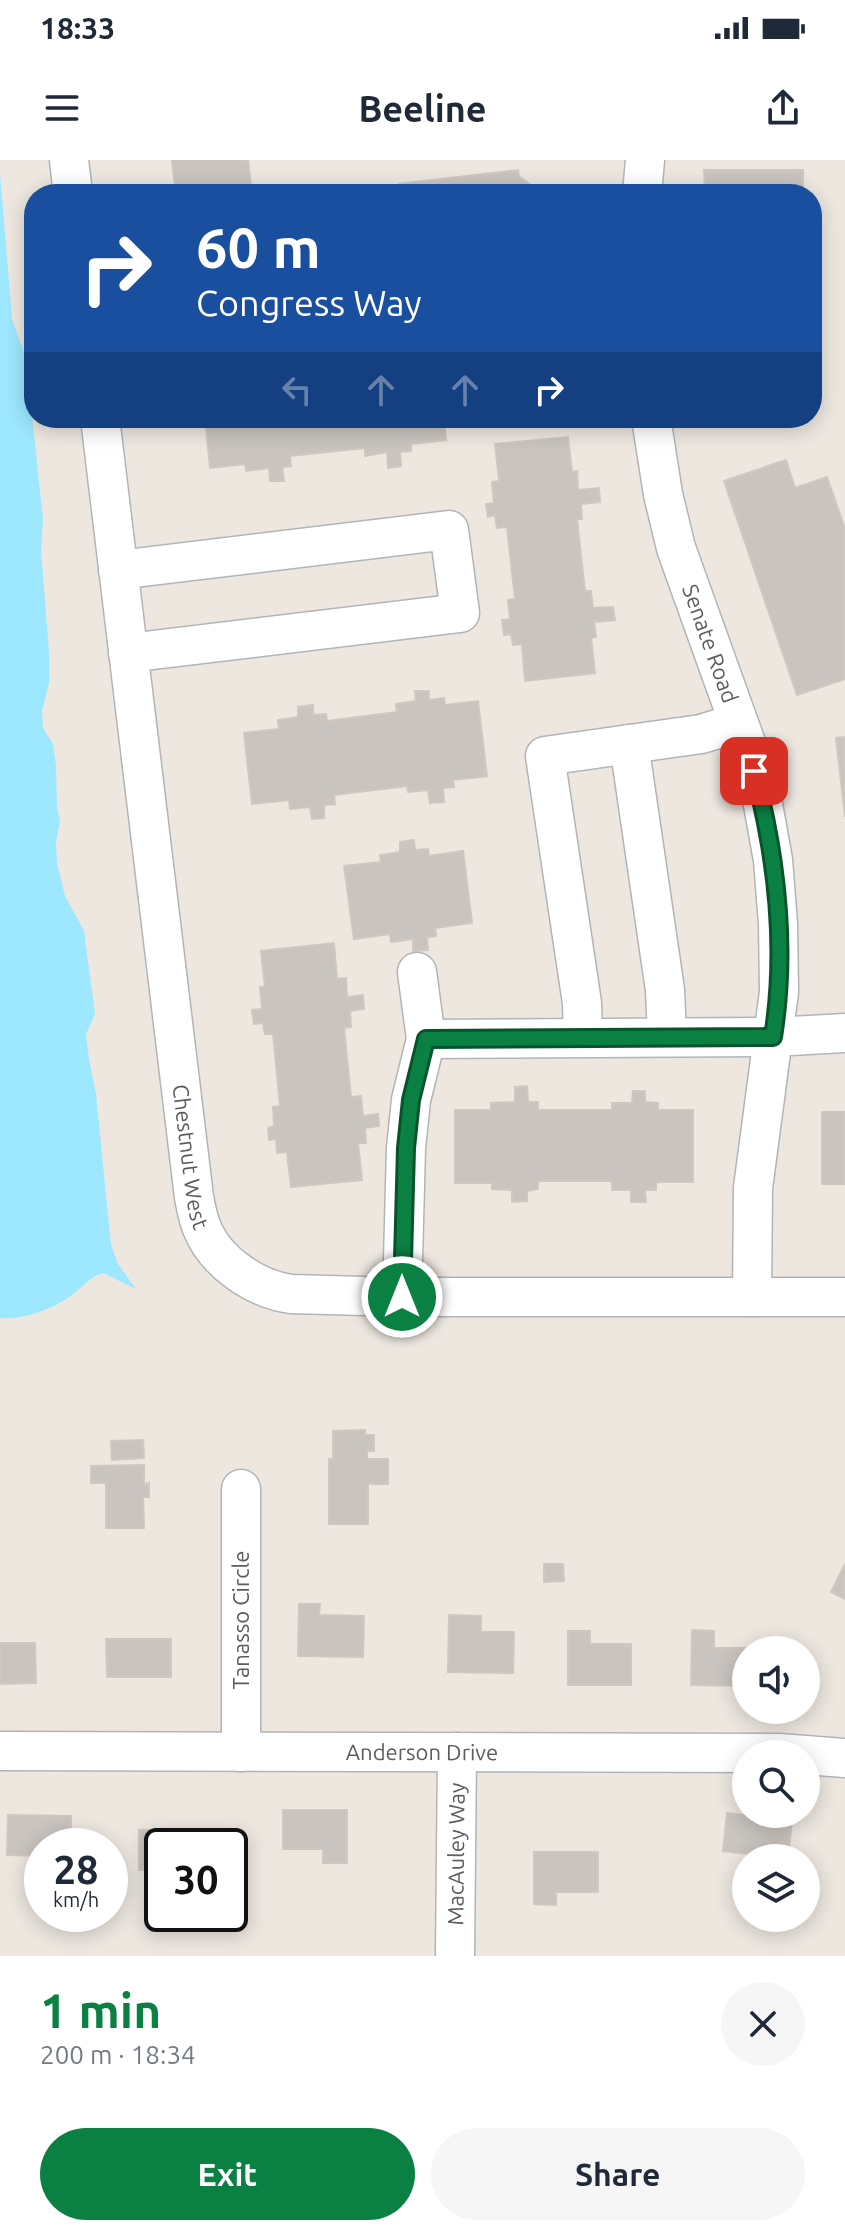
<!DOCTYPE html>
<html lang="en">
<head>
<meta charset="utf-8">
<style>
	body { margin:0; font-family:Ubuntu,sans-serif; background:#f6f6f7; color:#1f2937; height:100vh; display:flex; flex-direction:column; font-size:30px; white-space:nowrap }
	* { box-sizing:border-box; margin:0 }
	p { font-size:26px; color:#747a83 }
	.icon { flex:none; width:44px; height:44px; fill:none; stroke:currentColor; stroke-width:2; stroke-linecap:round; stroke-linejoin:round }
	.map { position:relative; height:1796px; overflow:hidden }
	.drawer { display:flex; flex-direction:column; background:#fff; flex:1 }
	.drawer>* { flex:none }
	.hud { position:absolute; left:24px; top:24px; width:798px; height:244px; border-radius:32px; box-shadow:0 4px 20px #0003; background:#1a4fa0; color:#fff; overflow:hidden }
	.buttons { position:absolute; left:732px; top:1476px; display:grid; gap:16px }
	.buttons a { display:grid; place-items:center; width:88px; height:88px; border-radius:50%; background:#fff; box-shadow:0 4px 20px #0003; font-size:40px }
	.speed { position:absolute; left:24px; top:1668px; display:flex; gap:16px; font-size:40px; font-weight:700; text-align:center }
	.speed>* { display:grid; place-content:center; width:104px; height:104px; border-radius:50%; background:#fff; box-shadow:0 4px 20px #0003; line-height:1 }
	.speed small { font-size:20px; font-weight:400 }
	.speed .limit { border:4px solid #111; border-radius:12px; background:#fff; color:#111 }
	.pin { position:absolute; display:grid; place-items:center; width:68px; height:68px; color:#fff; margin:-34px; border-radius:16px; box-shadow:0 4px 12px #0006 }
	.me { position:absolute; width:88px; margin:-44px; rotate:0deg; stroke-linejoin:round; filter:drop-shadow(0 0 6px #0008) }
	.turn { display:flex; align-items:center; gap:28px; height:168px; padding:0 40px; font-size:36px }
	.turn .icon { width:104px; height:104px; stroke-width:2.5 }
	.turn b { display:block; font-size:56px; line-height:68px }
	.lanes { display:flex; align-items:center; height:76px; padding:0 40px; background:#0003; justify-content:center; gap:40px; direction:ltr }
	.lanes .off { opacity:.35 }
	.round { display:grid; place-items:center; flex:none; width:84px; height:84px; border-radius:42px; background:#f6f6f7 }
	.overview { display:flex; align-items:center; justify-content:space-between; height:136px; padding:0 40px }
	h1 { font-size:48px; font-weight:600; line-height:60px; color:#0b8043 }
	.action { display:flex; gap:16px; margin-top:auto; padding:16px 40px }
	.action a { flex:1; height:92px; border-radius:48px; background:#0b8043; color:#fff; font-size:32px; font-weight:600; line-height:92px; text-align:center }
	.action a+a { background:#f6f6f7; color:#1f2937 }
	.status { display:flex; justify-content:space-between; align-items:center; height:56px; padding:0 40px; background:#fff; direction:ltr }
	.status svg { height:22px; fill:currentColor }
	header { display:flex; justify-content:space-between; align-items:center; height:104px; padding:0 40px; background:#fff; font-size:36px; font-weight:600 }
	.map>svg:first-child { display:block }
</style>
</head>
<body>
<div class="status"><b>18:33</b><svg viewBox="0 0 49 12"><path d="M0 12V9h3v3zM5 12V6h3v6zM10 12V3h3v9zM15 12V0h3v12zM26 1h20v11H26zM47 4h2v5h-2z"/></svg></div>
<header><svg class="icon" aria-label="menu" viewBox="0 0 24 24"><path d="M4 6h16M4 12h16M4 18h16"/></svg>Beeline<svg class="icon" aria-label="share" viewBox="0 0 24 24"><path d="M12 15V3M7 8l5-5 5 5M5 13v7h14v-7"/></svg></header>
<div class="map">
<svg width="845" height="1796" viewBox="0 0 845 1796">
	<rect width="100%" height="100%" fill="#ede7e0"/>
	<path fill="#9de8ff" d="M0,13L12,159L26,199L43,359L41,390L49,492V523L42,551L43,568L53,584L56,605L57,647L60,661L56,682L57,703L65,736L84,771L95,854L86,874L89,899L96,934L111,1085L118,1104L136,1129L103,1113C89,1118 88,1122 77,1131C58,1147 26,1160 0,1158Z"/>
	<g fill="#c9c4bf" stroke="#d1c7be" stroke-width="2">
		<path d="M172,0H248L252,34H176Z"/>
		<path d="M518,10L519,16L541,33L549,34H400L399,24Z"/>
		<path d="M704,10H803V34H705Z"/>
		<path d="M205,258H444L446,280L411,284V291L400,292L401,306L388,308L387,292L365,296V288L290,296L291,306L282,307L284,321H270L269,308L246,311L245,304L210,308Z"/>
		<path d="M568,277L572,312L577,311L578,330L599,328L600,342L581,344L582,359H577L585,431H591L593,448L613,447L615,460L594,462L596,477L591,478L595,513L525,521L522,484L513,485L511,474L504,475L502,460L510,459L508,440L515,439L507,367L497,368L495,355L488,357L486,344L494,343L492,322L499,321L495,284Z"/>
		<path d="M786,300L795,328L827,317L845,369V519L797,535L724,321Z"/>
		<path d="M415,531H429V540L444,538L445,545L478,541L487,616L453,620L454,627L443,628L444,642L430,643L428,630L408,632L407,626L334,635L335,644L324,645V658L312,659L310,647L290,649L289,640L252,644L244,573L279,569L278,560L298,557V547L313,545V555L326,554L327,561L397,552L396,544L416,541Z"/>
		<path d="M845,577V657L836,578Z"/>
		<path d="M414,680L415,690L428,689L429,696L463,691L472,763L435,768L436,776L427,777L428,790L413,791V779L391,782L390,774L354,779L344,706L381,702L380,695L400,692V682Z"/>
		<path d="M334,783L337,819L346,818L347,837L363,835L364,849L350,851L351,867L344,868L351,937L361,936L363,956L378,954L379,966L365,968L366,983H358L362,1020L291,1027L287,992L277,993L276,979L269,980L268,968L274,966L273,947L280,946L273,874H265L263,863L254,864L252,850L262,849L260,827H265L261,791Z"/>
		<path d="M527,926L528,942H538V950H612V943H632L633,931H645V942L658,943V950H693V1022H656V1030H645L646,1042H631V1030H612V1021H538V1029L527,1031V1041L512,1042V1030L492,1029V1023H455V950H491V943L515,942V927Z"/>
		<rect x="822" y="952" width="23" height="72"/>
		<path d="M365,1270V1275H374V1291H367V1299H388V1324H368V1364H329V1299H333V1271Z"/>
		<path d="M143,1280L144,1298L112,1300L111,1281Z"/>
		<path d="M144,1305V1324L149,1323V1337H143L144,1368H106V1323H91V1306Z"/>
		<path d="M544,1404H563L564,1421L544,1422Z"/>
		<path d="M845,1404V1439L831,1432Z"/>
		<path d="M299,1444H320L319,1455L364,1456L363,1497L298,1496Z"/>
		<path d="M449,1455L481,1456V1472H514L513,1513L448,1512Z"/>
		<path d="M692,1470L714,1471V1488H756V1490H746V1526L691,1525Z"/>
		<path d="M568,1471H590V1484H631V1525H568Z"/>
		<path d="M106,1479H171V1517H107Z"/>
		<path d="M0,1483H35L36,1523L0,1524Z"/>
		<path d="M283,1650H347V1703H323V1689H283Z"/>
		<path d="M727,1653L792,1661L788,1698H766V1696L723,1691Z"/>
		<path d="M8,1655L71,1656V1686H42V1709V1696L7,1695Z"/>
		<path d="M202,1669V1686H162V1710H139V1670Z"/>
		<path d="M534,1692H598V1732H556V1745L534,1744Z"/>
	</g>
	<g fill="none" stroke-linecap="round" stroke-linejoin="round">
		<defs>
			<g id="minor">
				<path d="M69,0L73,34"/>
				<path d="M642,34L645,0"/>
				<path id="s1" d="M100,258L194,1037C196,1048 198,1059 202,1068C216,1103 256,1129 291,1134L402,1137H845"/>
				<path id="s2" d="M651,258L663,334L676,388L746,583L762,639L773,700L778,764L779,832L753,1028L752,1137"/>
				<path d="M118,410L449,370L460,453L128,493"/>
				<path d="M629,584L665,830L667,877"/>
				<path d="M417,812L426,879"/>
				<path d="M583,877L582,843L545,596L701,574L738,563"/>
				<path d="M402,1137L406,988L411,940L426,879L773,877L845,873"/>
				<path d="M241,1329V1592"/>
				<path id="s3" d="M0,1591L779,1593L845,1598"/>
				<path id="s4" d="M455,1796L457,1592"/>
			</g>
		</defs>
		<use href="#minor" stroke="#b1b5b8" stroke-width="41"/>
		<use href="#minor" stroke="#fff" stroke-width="38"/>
	</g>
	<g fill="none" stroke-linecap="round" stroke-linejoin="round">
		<defs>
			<path id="route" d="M402,1137L406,988L411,940L426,879L773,877C787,789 777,698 754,611"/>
		</defs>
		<use href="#route" stroke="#07532c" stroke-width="20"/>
		<use href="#route" stroke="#0b8043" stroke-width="14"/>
	</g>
	<g text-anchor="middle" stroke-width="6" stroke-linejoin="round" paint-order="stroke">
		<g font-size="22" fill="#595e62" stroke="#fff">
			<text dy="8" stroke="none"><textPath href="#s2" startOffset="234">Senate Road</textPath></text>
			<text dy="8" stroke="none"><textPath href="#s1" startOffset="744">Chestnut West</textPath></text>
			<text transform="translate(241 1460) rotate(-90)" y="8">Tanasso Circle</text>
			<text dy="8" stroke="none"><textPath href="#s3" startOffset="422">Anderson Drive</textPath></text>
			<text dy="8" stroke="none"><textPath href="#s4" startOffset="102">MacAuley Way</textPath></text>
		</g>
	</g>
</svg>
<div class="buttons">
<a><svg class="icon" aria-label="sound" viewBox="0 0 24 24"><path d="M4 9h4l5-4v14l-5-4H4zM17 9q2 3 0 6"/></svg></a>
<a><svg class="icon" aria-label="search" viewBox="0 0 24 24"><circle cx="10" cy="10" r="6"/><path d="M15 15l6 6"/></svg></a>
<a><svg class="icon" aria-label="layers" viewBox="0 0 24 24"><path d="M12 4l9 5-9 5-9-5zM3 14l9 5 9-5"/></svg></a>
</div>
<div class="speed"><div>28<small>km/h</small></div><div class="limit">30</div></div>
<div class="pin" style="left:754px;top:611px;background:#d93025"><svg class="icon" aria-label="arrive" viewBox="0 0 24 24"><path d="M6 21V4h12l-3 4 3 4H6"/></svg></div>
<svg class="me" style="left:402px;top:1137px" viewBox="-20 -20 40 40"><circle r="17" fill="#0b8043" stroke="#fff" stroke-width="3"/><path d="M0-11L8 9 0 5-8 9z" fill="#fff"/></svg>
<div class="hud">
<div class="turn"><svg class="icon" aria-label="right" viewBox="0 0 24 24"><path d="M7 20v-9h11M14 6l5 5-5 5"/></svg><div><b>60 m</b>Congress Way</div></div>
<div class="lanes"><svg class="icon off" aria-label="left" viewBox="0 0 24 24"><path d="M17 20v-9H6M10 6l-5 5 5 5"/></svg><svg class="icon off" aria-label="ahead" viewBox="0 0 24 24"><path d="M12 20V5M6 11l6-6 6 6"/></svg><svg class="icon off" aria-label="ahead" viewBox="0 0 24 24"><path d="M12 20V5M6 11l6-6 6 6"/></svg><svg class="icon" aria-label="right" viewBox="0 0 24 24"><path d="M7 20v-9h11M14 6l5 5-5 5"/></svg></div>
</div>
</div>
<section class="drawer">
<div class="overview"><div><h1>1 min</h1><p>200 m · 18:34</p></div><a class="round"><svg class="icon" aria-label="close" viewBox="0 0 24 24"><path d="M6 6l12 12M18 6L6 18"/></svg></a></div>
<div class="action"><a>Exit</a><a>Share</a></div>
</section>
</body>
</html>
